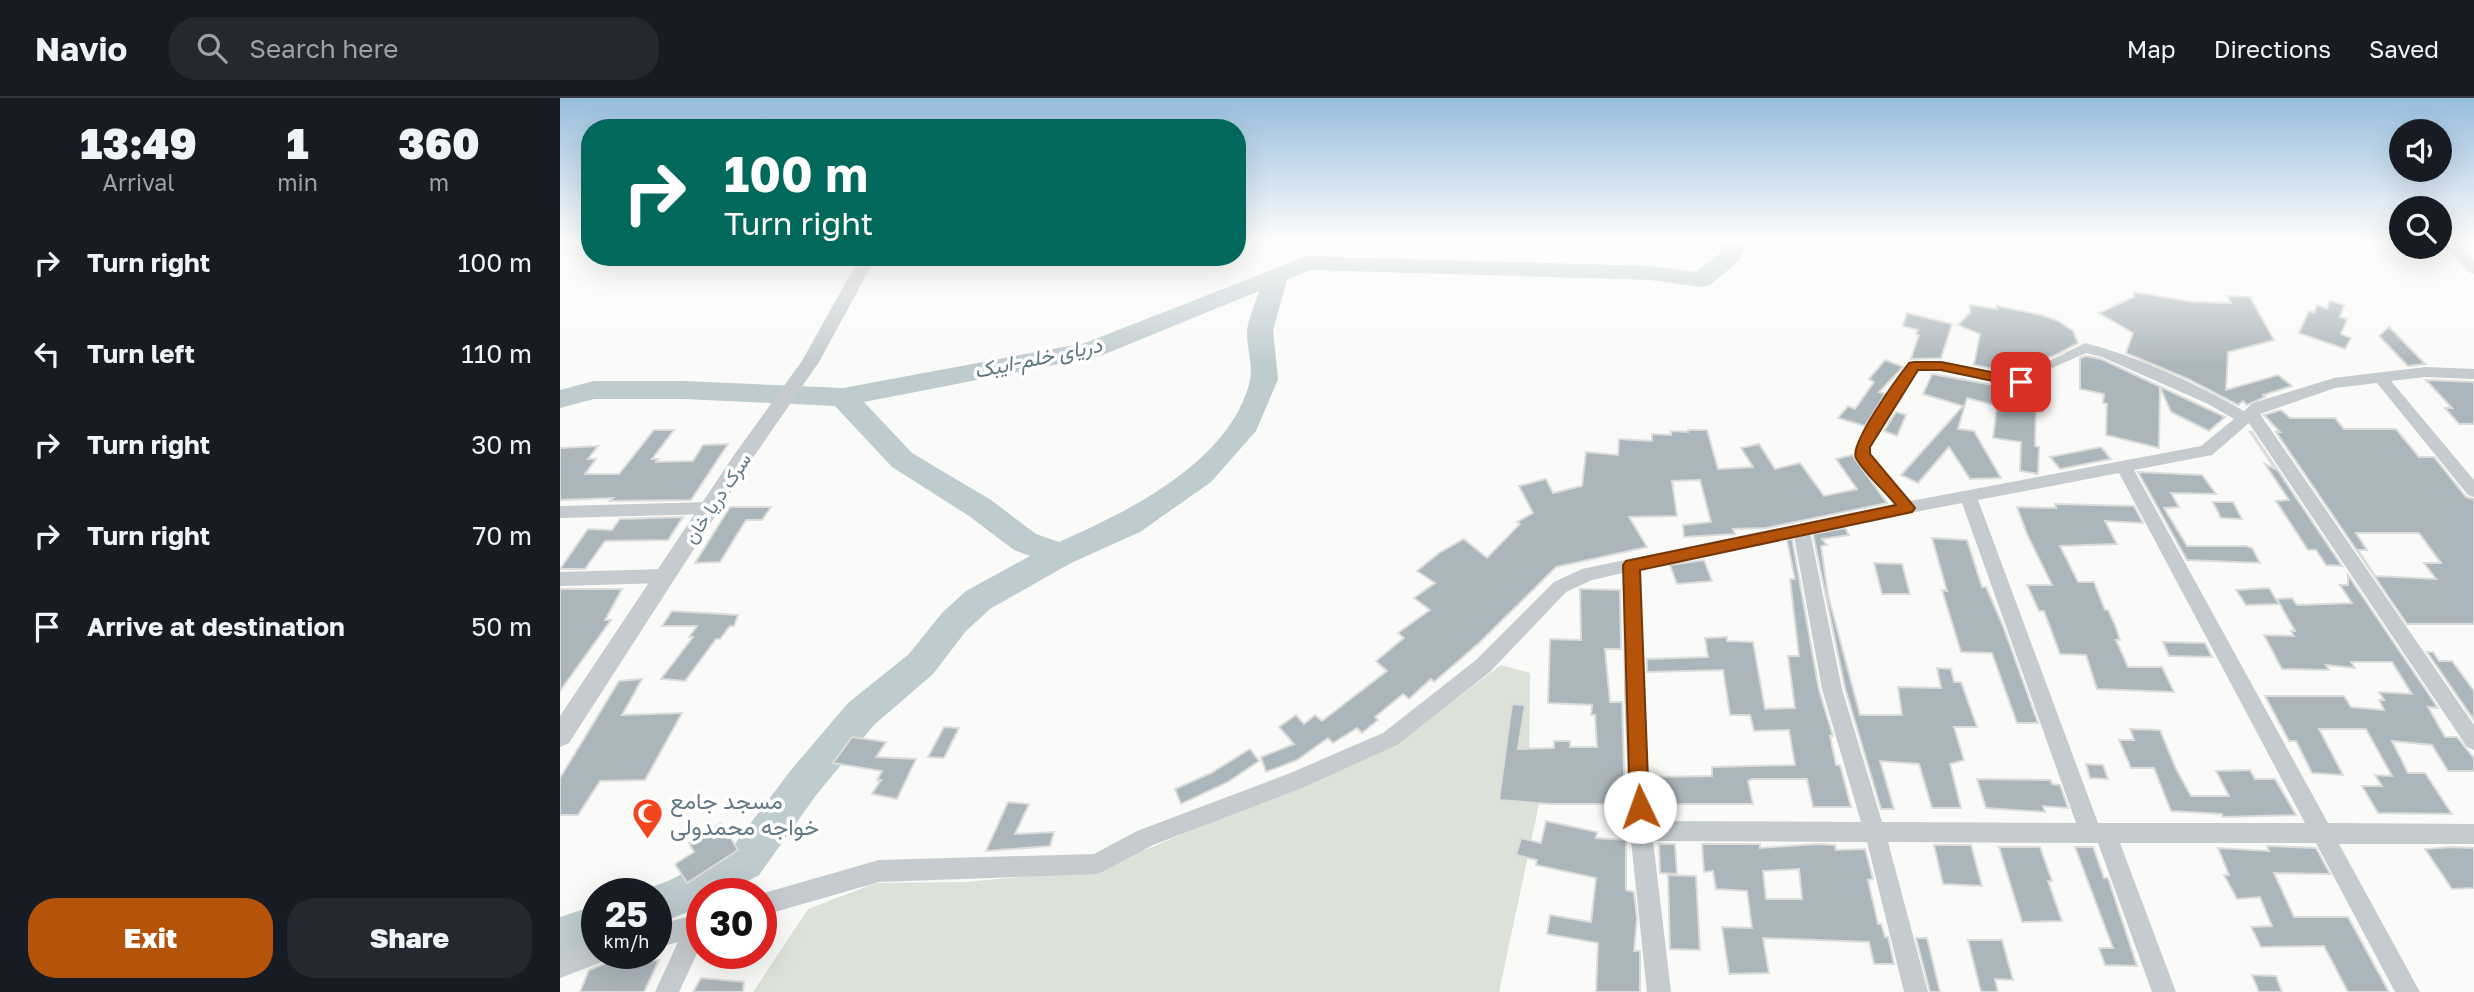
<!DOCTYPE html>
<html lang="en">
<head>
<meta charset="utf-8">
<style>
	body { margin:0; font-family:"Golos Text",Vazirmatn,sans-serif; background:#242831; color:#f1f3f6; height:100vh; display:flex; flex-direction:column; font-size:26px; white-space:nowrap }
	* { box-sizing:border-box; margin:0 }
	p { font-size:23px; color:#9ea1a6 }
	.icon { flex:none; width:38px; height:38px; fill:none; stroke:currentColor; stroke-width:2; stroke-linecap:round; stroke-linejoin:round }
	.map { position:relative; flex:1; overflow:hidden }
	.panel { display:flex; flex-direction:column; background:#171b24; width:560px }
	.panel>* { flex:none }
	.top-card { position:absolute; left:21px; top:21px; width:665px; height:147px; border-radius:28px; box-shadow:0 7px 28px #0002; background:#00695c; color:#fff; overflow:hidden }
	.controls { position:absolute; left:1829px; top:21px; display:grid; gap:14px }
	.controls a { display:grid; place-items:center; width:63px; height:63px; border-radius:50%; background:#171b24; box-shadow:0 7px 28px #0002; font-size:35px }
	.speed { position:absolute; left:21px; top:780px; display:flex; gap:14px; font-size:35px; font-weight:700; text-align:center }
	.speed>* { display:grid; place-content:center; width:91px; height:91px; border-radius:50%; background:#171b24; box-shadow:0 7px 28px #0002; line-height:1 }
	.speed small { font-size:18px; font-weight:400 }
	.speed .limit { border:10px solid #d22; background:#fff; color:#111 }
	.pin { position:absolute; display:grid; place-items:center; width:60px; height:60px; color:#fff; margin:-30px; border-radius:14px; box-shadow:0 4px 10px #0006 }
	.me { position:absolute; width:77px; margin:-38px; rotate:357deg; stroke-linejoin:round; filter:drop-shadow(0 0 5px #0008) }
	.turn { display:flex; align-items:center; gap:24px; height:147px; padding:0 28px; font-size:32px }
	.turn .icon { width:91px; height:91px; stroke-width:2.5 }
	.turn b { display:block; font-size:49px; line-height:60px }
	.eta { display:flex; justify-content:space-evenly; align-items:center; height:119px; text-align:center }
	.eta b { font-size:42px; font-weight:800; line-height:49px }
	.button { display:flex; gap:14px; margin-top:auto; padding:14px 28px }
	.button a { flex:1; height:80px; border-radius:28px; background:#b45309; color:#fff; font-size:28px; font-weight:800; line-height:80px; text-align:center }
	.button a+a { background:#242831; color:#f1f3f6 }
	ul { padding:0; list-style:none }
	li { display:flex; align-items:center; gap:21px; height:91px; padding:0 28px }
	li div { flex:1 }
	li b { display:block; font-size:26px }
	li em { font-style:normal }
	header { display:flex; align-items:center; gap:42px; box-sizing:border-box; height:98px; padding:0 35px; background:#171b24; border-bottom:2px solid #363941 }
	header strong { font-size:33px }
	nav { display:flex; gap:38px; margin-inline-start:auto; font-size:24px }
	.search { width:490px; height:63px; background:#242831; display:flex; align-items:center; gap:18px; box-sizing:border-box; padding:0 24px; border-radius:28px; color:#9ea1a6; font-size:26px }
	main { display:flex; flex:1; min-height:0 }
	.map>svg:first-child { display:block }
</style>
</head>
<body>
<header>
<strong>Navio</strong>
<div class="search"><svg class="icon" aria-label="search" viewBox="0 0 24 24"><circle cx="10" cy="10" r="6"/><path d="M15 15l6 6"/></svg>Search here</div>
<nav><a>Map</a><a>Directions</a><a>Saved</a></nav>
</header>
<main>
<section class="panel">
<div class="eta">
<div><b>13:49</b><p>Arrival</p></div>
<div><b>1</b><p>min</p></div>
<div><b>360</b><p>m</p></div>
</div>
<ul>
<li><svg class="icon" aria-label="right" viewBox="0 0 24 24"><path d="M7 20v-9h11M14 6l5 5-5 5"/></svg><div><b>Turn right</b></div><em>100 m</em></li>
<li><svg class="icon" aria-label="left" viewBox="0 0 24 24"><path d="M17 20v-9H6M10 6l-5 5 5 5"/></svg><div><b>Turn left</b></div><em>110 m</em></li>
<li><svg class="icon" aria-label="right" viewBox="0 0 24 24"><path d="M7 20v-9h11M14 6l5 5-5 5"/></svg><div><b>Turn right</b></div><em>30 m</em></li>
<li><svg class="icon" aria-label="right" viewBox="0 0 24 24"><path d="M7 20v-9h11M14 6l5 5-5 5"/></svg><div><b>Turn right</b></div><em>70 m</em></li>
<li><svg class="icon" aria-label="arrive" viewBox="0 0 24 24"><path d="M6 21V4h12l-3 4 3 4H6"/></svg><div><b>Arrive at destination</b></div><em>50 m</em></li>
</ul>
<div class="button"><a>Exit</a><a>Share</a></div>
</section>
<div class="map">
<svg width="1914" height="894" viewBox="0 0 1914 894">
	<rect width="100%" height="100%" fill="#fafaf8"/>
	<path fill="#dce2d8" d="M941,567L970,575L969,688L981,697L939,894H193L248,811L316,785L404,784L528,773L592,749L836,646Z"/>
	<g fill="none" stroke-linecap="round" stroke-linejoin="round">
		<g fill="#becbcf" fill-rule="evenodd">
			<path d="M1163,143H1187L1179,163L1150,187L1141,189L1090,182L750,172L727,182L713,232L718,281L696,333L651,384L580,434L511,465L430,511L406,533L373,576L314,627L257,696L199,777L164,796H142V808L96,827V796H80L81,793L108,783L171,751L231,672L288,605L349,556L382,515L406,493L470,458L454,452L409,418L332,369L275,308L124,301H34L0,310V292L34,283H124L283,290L525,245L747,158L1090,168L1136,174L1160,155ZM699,193C695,206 688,221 687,234C687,250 693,268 690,283C670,364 569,413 499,444L476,436L431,402L352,355L304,304L540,258Z"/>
			<path d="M37,807V848L0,861V819Z"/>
		</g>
	</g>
	<g fill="#abb6bc" stroke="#dcdcda" stroke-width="2" fill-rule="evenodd">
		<path d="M1574,194L1633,204L1671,205L1668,198L1690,199L1714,242L1668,254L1666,292L1718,277L1732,288L1703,297L1705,299L1687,307L1683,303L1678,307L1628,281L1566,255L1573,235L1539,215L1574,199Z"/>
		<path d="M1770,203L1784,207L1780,219L1787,221L1781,236L1791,240L1785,251L1739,235L1749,213L1754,215L1757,207L1767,211Z"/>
		<path d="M1410,207L1437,211V208L1481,217L1498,223L1513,233L1518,245L1496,257L1455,270L1483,278V281L1414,267L1420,236L1398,227L1410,215Z"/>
		<path d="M1347,215L1392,226L1381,260L1351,261L1359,237L1356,236L1358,232L1343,228Z"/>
		<path d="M1829,229L1865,266L1848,268L1819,238Z"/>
		<path d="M1526,258L1541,261L1665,319L1649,333L1611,314L1600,289L1599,350L1546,337L1547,306L1543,305L1544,296L1520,291V260Z"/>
		<path d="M1325,262L1343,269L1319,294L1325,296L1305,328L1278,320L1288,308L1295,311L1314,284L1309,281Z"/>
		<path d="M1372,276L1483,296V313L1476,312L1475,348L1479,349L1478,376L1460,373L1461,344L1433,340L1437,308L1407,300L1398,331L1414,333L1441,380L1410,381L1389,349L1358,385L1341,377L1403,308L1363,296Z"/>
		<path d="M1866,282L1914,284V326H1899L1885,310H1892Z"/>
		<path d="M1721,312L1730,320H1775L1784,331H1836L1859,359H1874L1906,399L1914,401V526H1847L1716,334H1720L1704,317ZM1796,435H1859L1881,465H1864L1876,481L1815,478L1798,452H1807Z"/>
		<path d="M1336,314L1346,317L1337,338L1324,333Z"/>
		<path d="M94,332H114L92,361H98L96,364L133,363L143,347L168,346L131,402L50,403L53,400L0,402V350L38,348L28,361H36L25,376H59Z"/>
		<path d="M1128,332H1147L1158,371L1193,369L1181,350L1199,346L1215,371L1240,365L1264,398L1297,391L1276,361L1292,357L1327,405L1206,430L1173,431L1175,436L1124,439L1123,427L1151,424L1140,382L1112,383L1117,418L1069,419L1087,449L996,469L919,545L874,584L871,581L849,601L843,596L815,619L818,622L802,635L797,630L773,645L768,640L737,662L706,674L701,659L734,646L719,629L736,617L744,626L755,617L762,623L827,573L816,563L844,540L838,535L870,512L854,500L875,485L857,473L879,455L904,441L927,460L960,426L957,424L973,415L959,388L986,381L993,395L1022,388L1026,354L1058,357L1059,341L1092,343V336L1111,337V333L1128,334Z"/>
		<path d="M1690,334H1692L1782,468L1766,467L1756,452H1748L1716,403L1729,402L1705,366L1715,371Z"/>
		<path d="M1541,349L1551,361L1500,371L1490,359Z"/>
		<path d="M1578,374L1642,377L1656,396L1611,395L1619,409L1604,410L1627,448H1686L1692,450L1700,465L1627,462Z"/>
		<path d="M1653,404H1673L1682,421L1661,420Z"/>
		<path d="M1495,406L1574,408L1583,425L1545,423L1557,446L1500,448L1518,484H1534L1545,512H1548L1555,527L1560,542H1556L1568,569H1602L1614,594L1537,591L1526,557L1500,556L1484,513H1479L1467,487H1492L1467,436L1457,409L1496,410Z"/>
		<path d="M170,409H211L202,422H186L160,464L135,465Z"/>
		<path d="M123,419L108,442L45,443L25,471H0L28,431L52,432L60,421Z"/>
		<path d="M1285,430L1289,437L1262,441L1267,447L1261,448L1268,497L1300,617H1342L1338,589L1381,590L1377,570L1391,571L1394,584H1401L1417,629H1394L1404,662L1390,666L1401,710H1372L1359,666L1320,663L1334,711H1321L1285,590L1253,436Z"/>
		<path d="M1372,440L1407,442L1422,489H1426L1443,528L1478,625H1457L1432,555L1401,554L1382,492L1387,493Z"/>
		<path d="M1232,441L1259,592L1273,638H1270L1276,667H1280L1291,709H1253L1247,681H1192L1188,683L1193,706H1097L1094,679L1152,678V669L1235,667L1229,632L1194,633L1190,617H1170L1163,572L1087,574V561L1148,559L1145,540L1167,539V543L1193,544L1205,611L1235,610L1228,558H1239L1230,481H1235L1227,442Z"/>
		<path d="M1144,462L1152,483L1117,486L1110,467Z"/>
		<path d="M1314,465L1342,466L1350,496H1322Z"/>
		<path d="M1788,477L1878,610L1868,609L1885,639H1897L1914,660V673H1888L1872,647L1832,643L1848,675H1865L1892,716L1818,715L1802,688H1822L1815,677L1832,678L1806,631H1759L1783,677L1752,675L1736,643H1729L1705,598H1784L1791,609L1824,612L1819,602H1824L1819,594L1852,596L1832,564H1791L1795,570L1766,567L1769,572L1722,571L1704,537L1734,538L1731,533H1735L1717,501L1732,500L1737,507L1792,505L1780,487H1788Z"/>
		<path d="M1709,490L1719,506L1686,507L1676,492Z"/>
		<path d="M0,491H62L45,522H51L0,593Z"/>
		<path d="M1020,491L1060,492L1061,551H1045L1050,604H1062L1065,706H990L939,702L952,606L965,607L958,651L994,650V643H1010V649H1037L1035,617H1031L1032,607L988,605L990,541L1021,542Z"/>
		<path d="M112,513L178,517L174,528H170L160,541H156L125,583L101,581L133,539H129L137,528H102Z"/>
		<path d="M1603,544L1645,545L1652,559L1609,558Z"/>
		<path d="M1867,554H1873L1879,563H1892L1914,593V622Z"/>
		<path d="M82,581L62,617L122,615L85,682L40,683L18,717H0V680L59,583Z"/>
		<path d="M384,629L399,630L384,660L368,659Z"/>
		<path d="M1570,631L1600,632L1616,671L1631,698H1669L1656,673L1690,672L1695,681H1715L1736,717L1663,719L1662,716L1611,713L1594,670H1571L1559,642H1574Z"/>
		<path d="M292,639L326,644L316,659L356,661L337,701L312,696L321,682H317L322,673L273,665Z"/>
		<path d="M690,651L699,663L668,684L621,706L615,691L651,675Z"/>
		<path d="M1526,666L1543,667L1548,681L1530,680Z"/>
		<path d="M1417,681L1491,682L1492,686L1500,687L1508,710L1483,708L1485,714L1426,710Z"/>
		<path d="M448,704L469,706L455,736L494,734L490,748L426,753Z"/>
		<path d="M986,723L1037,734L1036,740L1066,742V792L1074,794L1077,820L1074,853H1080V894H1036L1038,845L987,836L990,817L1031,824L1036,780L976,767L977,762L956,757L961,740L981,745Z"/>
		<path d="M161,725L178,752L127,785L115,766L134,754L129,745Z"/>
		<path d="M1099,746H1115L1117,776L1100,775Z"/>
		<path d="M1142,746H1200V750L1258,746L1275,747L1276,752L1305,751L1313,781L1308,782L1318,826H1321L1325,839H1328L1334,866H1314L1309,844L1203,840L1209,875L1169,876L1162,829L1192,830L1187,793L1156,791L1153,773L1144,774ZM1239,771L1242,801H1206L1203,773Z"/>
		<path d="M1374,747H1411L1422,788L1383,786Z"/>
		<path d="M1707,748L1756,750L1770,776L1714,775L1734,819H1788L1829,894H1788L1764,848L1701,849L1691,829L1712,828L1700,799L1677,801L1664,777H1669L1658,750L1709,753Z"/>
		<path d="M1439,749H1480L1492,783H1488L1502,823L1462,824Z"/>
		<path d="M1515,749H1533L1544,780H1548L1577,868L1545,867L1539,850H1553Z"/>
		<path d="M1891,749L1914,750V790L1892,791L1865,751Z"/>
		<path d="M1108,777L1136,778L1140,852L1110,851Z"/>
		<path d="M1356,840H1367L1380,894H1370Z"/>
		<path d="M1408,842H1442L1453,882L1435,881L1438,894H1421Z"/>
		<path d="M99,862L84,894H20L29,872L46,865Z"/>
		<path d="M1692,877L1716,878L1722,894H1699Z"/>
		<path d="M141,880L184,884L183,894H133Z"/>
	</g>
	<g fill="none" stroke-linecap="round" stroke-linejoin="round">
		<g fill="#c5cbce" fill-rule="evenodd">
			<path d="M1525,245C1579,259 1635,285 1684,313L1693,305L1774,280L1865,269L1914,271V281L1865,279L1831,283L1914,382V399L1908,397L1817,285L1775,290L1700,316L1914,627V652L1907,649L1689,325L1652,357L1574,372L1768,725L1914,726V746H1779L1860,894H1835L1756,745H1560L1616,894H1592L1538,745L1328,744L1368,894H1344L1307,744L1093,743L1111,894H1087L1070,733L1064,592L1063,475L1032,482L1006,494L930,574L837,647L742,690L593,747L544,773L536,776L319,784L201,818L200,796L319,762L534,756L577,733L728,676L823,635L916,562L994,484L1022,471L1334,406L1294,357L1295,349L1349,265L1381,263L1483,284L1491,289L1483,294L1381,273H1358L1311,349L1310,356L1351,403L1641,348L1674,321L1648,306L1542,259L1526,255L1492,270L1485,265ZM1559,375L1745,725H1538L1418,402ZM1402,405L1516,725L1322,724L1282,591L1250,434ZM1234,438L1262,591L1301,724L1091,723L1084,592L1081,471Z"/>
			<path d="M150,404L158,410L150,416L0,420V408Z"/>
			<path d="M105,471L111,473L114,478L111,483L105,485L0,488V474Z"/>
			<path d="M142,815V845L119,894H95L118,844L96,850V827Z"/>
			<path d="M37,843V856H48L45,863L0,880V856Z"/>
		</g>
		<g fill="#c5cbce" fill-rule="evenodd">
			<path d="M1880,143H1895L1914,162V176L1908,174Z"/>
			<path d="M300,159H316L259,264L188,367L9,645L0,649V618L174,357L242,263Z"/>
		</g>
	</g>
	<linearGradient id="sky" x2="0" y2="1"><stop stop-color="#97bdde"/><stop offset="0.53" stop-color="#fdfdfc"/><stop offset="1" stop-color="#fdfdfc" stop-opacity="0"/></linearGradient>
	<rect width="1914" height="268" fill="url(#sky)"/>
	<path fill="#b45309" stroke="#753606" stroke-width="2" d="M1354,264H1381L1461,280L1468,284L1461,289L1381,272H1358L1310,349V356L1352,406L1355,410L1352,414L1080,472L1089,709L1087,716L1080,718L1073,716L1070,709L1063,467L1066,463L1336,407C1324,392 1305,376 1296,360C1289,346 1338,279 1349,265Z"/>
	<defs>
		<symbol id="mosque-pin" viewBox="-11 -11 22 30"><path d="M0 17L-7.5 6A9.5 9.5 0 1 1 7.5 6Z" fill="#f3451e" stroke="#fff"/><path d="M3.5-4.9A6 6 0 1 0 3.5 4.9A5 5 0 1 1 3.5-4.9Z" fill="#fff"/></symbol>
	</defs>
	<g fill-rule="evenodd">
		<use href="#mosque-pin" x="70" y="698" width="35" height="47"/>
	</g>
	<g text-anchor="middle" stroke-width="7" stroke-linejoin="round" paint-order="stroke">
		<g font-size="19" fill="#627885" stroke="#fff">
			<text transform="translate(157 400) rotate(-56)" y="7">سرک دریا خان</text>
		</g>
		<g font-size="21" font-style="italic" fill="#5e777e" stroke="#fff">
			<text transform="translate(478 260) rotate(-12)" y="7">دریای خلم-ایبک</text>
		</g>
		<g font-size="23" fill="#627885" stroke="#fff" text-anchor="start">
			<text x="110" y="711">مسجد جامع<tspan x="110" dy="26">خواجه محمدولی</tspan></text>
		</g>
	</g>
</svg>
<div class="controls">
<a><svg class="icon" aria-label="sound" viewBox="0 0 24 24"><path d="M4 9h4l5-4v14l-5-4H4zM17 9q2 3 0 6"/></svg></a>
<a><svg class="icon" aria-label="search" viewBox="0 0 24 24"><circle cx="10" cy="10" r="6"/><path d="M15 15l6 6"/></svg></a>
</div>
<div class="speed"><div>25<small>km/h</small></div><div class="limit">30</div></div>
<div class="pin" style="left:1461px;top:284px;background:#d93025"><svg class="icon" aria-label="arrive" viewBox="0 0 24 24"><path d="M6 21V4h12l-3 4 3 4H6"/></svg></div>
<svg class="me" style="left:1080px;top:709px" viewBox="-20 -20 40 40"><circle r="19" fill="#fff"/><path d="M0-13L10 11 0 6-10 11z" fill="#b45309"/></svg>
<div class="top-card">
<div class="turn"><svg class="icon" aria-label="right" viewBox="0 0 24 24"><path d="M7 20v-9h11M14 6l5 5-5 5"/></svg><div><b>100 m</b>Turn right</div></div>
</div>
</div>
</main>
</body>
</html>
